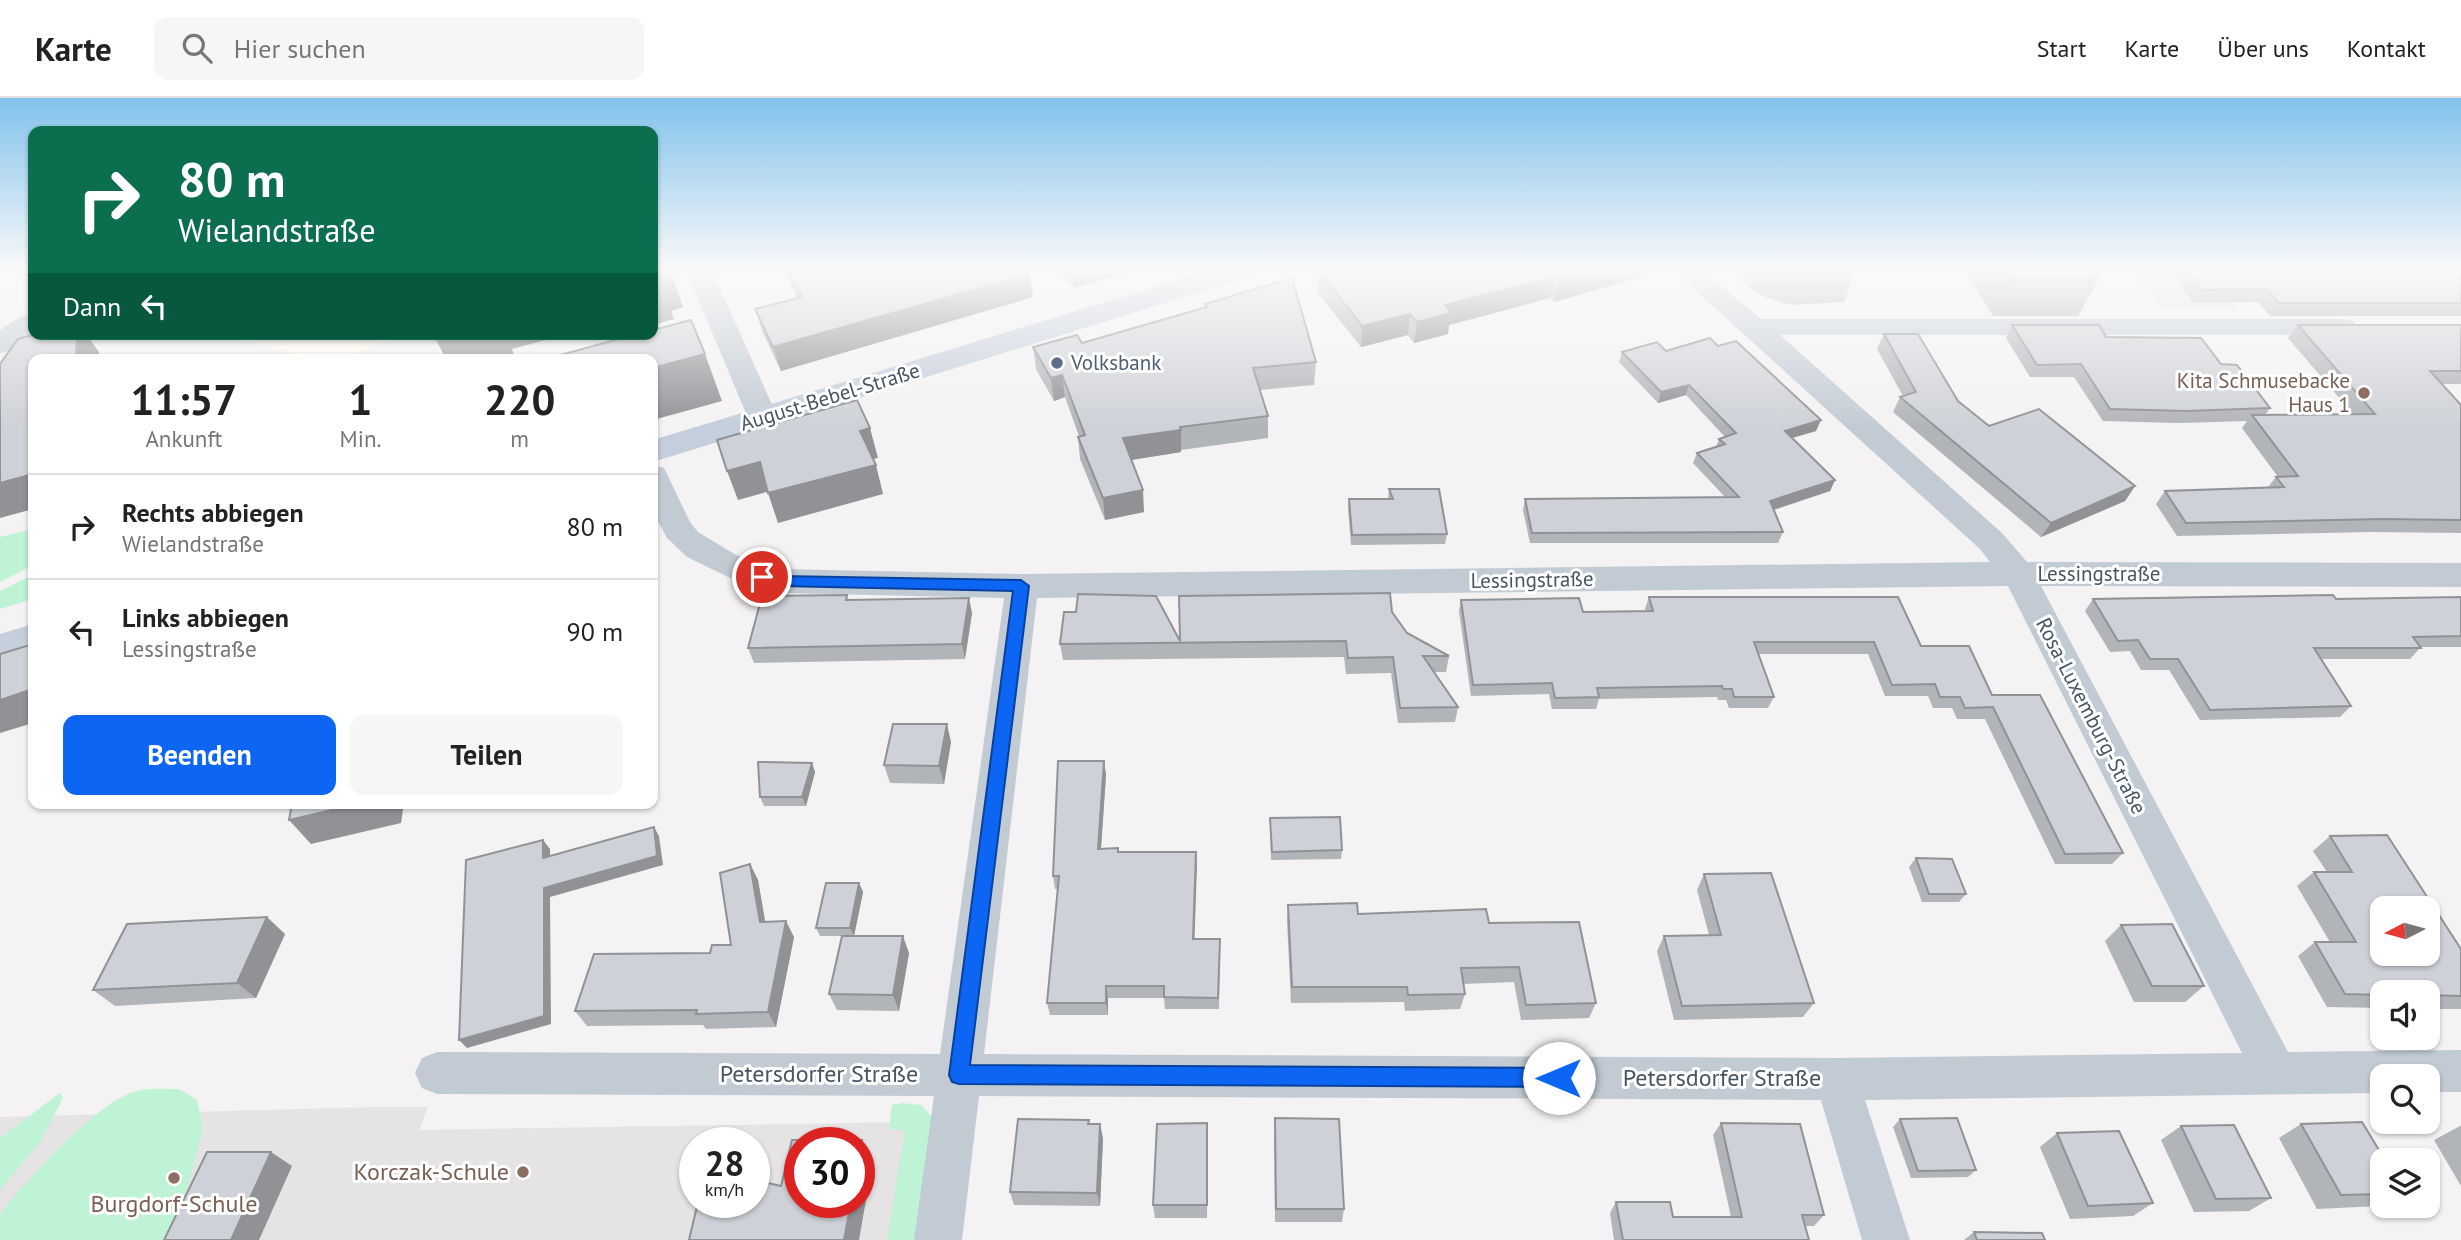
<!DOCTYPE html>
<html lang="de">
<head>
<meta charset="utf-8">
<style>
	body { margin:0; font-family:"PT Sans",sans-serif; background:#f6f6f6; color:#222; height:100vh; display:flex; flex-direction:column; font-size:26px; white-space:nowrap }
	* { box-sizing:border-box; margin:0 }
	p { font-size:23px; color:#767676 }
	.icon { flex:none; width:38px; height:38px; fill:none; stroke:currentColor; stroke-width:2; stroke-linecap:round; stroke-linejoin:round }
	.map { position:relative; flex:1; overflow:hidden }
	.panel { position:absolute; left:28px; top:256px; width:630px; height:455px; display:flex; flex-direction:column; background:#fff; border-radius:14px; box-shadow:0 2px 5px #0004 }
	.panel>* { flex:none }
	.guide { position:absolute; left:28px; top:28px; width:630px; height:214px; border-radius:14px; box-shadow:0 2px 5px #0004; background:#0b6e4f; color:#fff; overflow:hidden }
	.needle { width:46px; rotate:264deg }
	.buttons { position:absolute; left:2370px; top:798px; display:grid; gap:14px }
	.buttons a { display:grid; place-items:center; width:70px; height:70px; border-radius:14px; background:#fff; box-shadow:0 2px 5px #0004; font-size:35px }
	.speed { position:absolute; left:679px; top:1029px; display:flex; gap:14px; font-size:35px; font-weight:700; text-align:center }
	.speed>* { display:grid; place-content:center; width:91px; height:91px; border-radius:50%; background:#fff; box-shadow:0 2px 5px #0004; line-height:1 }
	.speed small { font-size:18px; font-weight:400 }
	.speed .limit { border:10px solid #d22; background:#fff; color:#111 }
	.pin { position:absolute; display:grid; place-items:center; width:60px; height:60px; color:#fff; margin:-30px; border:4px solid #fff; border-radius:50%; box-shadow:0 2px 7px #0007 }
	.me { position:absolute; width:77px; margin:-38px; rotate:270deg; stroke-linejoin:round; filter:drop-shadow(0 0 5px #0008) }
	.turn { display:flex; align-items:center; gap:24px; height:147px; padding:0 35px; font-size:32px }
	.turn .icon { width:91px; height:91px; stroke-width:2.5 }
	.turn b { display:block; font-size:49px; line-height:60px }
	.then { display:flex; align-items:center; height:66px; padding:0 35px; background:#0003; gap:14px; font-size:26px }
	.eta { display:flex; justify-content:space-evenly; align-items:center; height:119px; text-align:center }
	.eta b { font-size:42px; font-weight:700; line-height:49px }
	.primary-button { display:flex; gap:14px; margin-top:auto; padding:14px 35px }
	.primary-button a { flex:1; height:80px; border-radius:14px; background:#0d65f4; color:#fff; font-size:28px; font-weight:700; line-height:80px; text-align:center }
	.primary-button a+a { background:#f6f6f6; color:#222 }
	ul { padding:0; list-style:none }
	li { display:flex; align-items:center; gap:21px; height:105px; padding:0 35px; border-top:2px solid #e0e0e0 }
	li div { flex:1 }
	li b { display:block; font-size:26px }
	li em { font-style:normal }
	header { display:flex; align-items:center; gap:42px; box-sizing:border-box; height:98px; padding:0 35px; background:#fff; border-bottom:2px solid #e0e0e0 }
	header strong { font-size:33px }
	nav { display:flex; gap:38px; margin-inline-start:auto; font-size:24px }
	.search { width:490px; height:63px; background:#f6f6f6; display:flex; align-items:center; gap:18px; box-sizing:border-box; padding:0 24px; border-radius:14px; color:#767676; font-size:26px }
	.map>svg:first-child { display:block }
</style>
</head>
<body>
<header>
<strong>Karte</strong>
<div class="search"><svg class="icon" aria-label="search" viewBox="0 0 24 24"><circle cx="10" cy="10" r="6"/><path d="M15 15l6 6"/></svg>Hier suchen</div>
<nav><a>Start</a><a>Karte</a><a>Über uns</a><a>Kontakt</a></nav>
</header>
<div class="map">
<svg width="2461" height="1142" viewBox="0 0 2461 1142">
	<rect width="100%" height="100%" fill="#f4f2f2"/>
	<path fill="#fefaed" d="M218,236H406L339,261H317Z"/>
	<g fill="#e5e3e4" fill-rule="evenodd">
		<path d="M2131,170H2204L2237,212H2162Z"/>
		<path d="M377,1009H428L419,1032L910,1024L894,1142H0V1019ZM695,1045H754V1104H695ZM800,1045H859V1104H800Z"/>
	</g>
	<g fill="#bff3d6">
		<path d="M33,431V467L0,484V439Z"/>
		<path d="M33,477V501L0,511V493Z"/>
		<path d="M179,991L197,1002L203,1031L188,1087L164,1142H0V1116C28,1082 98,1000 141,992C153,990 167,991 179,991Z"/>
		<path d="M60,995L63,1000L40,1044L0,1092V1040Z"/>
		<path d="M902,1005L921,1007L932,1019L923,1142H887L905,1032L889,1031L892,1007Z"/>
	</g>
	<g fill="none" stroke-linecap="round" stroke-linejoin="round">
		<g fill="#c2cbd4" fill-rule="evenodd">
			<path d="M685,170H711L778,320L773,327L763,330L753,327L748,320Z"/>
			<path d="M1671,170H1700L1761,221H2343L2353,223L2357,229L2353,235L2343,237H1780L2002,435L2027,464L2461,465V489L2041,488L2288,954L2461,952V994H2427V978H2382V995L1865,1002L1910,1142H1862L1821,1002L979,998L962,1142H914L934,998L437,996L422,990L415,975L422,960L437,954L940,956L1004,500L780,495L728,479L687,459L667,440L653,414V367L664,370L690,424L698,434L736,457L780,471L1022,476L1990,464L1980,451ZM2008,488L2242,955L1837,960L984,956L1037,500Z"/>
		</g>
		<path fill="#c2cbd4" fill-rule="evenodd" d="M33,215L35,236L11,253L0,255V232L22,218Z"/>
		<g fill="#c4cedc" fill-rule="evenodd">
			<path d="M1217,170H1262L1258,176L653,364V342Z"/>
			<path d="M33,526V554L0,564V536Z"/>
		</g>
	</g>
	<g fill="#b1b4b9">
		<path d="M782,170H1025L1033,199L781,273L763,235L755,211L797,200Z"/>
		<path d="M1054,170H1123V175L1074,190Z"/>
		<path d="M1728,170H1857L1844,204L1791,207L1759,197Z"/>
		<path d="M1965,170H2089L2098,182L2078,218H1993L1964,172Z"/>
		<path d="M2167,170H2461V218H2270L2258,204L2194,205Z"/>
		<path d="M1319,173L1648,177L1554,204L1550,200L1449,227L1448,236L1414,245L1408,237L1361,249L1317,194Z"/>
		<path d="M1205,206L1316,264L1314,287L1260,292L1268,318V340L1181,352V354L1131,362L1144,414L1105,422L1080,361L1078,339L1079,338L1065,299L1054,303L1036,271L1033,249L1082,245L1205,209Z"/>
		<path d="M2012,227L2106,239L2221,266L2270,310L2265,317L2353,316L2288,240L2298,227H2461V286H2442L2461,307V435L2370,434L2177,438L2156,406L2165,393L2268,389L2276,379H2278L2242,330L2247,323L2179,325L2103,323L2074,279H2030L2006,240Z"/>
		<path d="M1884,236L1958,303L1989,328L2135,388L2125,403L2041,439L1893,314L1900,299L1903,298L1877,251Z"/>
		<path d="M1666,253L1816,333L1792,340L1835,382L1830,393L1774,412L1783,434L1778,445H1530L1523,412L1525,401L1725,399L1693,365L1697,355L1716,349L1719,341L1725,339L1686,297L1658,305L1619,264L1622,254Z"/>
		<path d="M1389,391L1447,436L1445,446L1351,447L1348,411L1349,401H1388Z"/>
		<path d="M847,497L848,502L972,515L965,561L754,565L748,550Z"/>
		<path d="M1649,499L1921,548L1992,597L2123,755L2112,766H2055L1985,621H1957L1952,610H1933L1928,598H1885L1868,556H1758L1774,599L1768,610H1729L1726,602H1718L1717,599L1599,601L1596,611H1552L1549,596L1471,598L1459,513L1461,502L1583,514L1646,513L1645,511Z"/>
		<path d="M2461,499V549H2421L2410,561H2321L2351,608L2340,619L2200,622L2169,572H2141L2130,553L2110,554L2085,513L2093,501H2336Z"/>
		<path d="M1392,514L1407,535L1449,558L1446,574H1434L1458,609L1455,624L1398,625L1391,575L1346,576L1344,559L1063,562L1060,546L1180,543Z"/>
		<path d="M951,644L944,686L890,685L884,667Z"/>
		<path d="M1104,663L1106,677L1101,750L1119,754H1196L1194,841L1220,854L1219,911H1165L1164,900H1108V917H1050L1047,905L1058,791H1055L1053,778Z"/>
		<path d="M812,665L815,674L806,708H764L760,699Z"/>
		<path d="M1270,720L1342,752L1341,761L1271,762Z"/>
		<path d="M2330,738L2461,851V911H2427V894H2382V910L2327,909L2298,858L2315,844H2330L2297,788L2314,774H2327L2313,753Z"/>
		<path d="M1916,760L1966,796L1959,804H1922L1909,769Z"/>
		<path d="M750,766L758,782L765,824L794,839L776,929L706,931L703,927L587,928L575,913L710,855L731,847Z"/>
		<path d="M1704,776L1814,905L1803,919L1674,922L1657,853L1664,838L1709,837L1697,792Z"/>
		<path d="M859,785L863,794L854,838L909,855L899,913L837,912L829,896L842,838H820L816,830Z"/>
		<path d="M1288,807L1358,816L1489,825L1596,905L1589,920L1521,922L1514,884L1463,886L1465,896L1460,911L1405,913L1404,904L1291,905L1287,823Z"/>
		<path d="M2121,827L2204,888L2185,904H2134L2105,843Z"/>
		<path d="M285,836L256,900L115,908L93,892Z"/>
		<path d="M1275,1020L1344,1111L1342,1124H1275L1274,1035Z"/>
		<path d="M1900,1021L1976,1072L1968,1079L1911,1080L1893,1029Z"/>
		<path d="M1721,1025L1824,1117L1814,1128H1805L1809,1142H1614L1610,1115L1616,1104L1673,1119H1731L1713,1037Z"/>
		<path d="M1090,1026L1103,1040L1100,1108L1014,1107L1010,1094Z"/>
		<path d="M2301,1026L2382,1062V1107L2379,1108L2317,1111L2279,1040Z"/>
		<path d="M2181,1028L2271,1100L2249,1113L2194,1114L2161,1042Z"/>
		<path d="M2460,1028H2461V1088L2434,1042Z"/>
		<path d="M2057,1035L2153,1105L2133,1118L2070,1121L2040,1049Z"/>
		<path d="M1208,1040L1207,1120H1155L1153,1107Z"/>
		<path d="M1974,1134L2045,1142H1964Z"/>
	</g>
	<g fill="#909296">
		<path d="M655,170H669L683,209L671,213L674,221L653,227V177Z"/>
		<path d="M1072,170H1123V175L1074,190Z"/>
		<path d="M1604,170H1650L1648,177L1554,204L1559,183Z"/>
		<path d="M1030,176L1033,199L781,273L773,249Z"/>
		<path d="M1554,179L1550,200L1449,227L1448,236L1414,245L1417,224L1445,207Z"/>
		<path d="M1410,216L1408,237L1361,249L1362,228Z"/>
		<path d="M77,236H86L99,254V261H76Z"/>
		<path d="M433,236H568L512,251L515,261H446Z"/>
		<path d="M705,256L722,303L653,322V270Z"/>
		<path d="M1062,277L1065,299L1054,303L1051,280Z"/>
		<path d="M1689,287L1686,297L1658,305L1661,294Z"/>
		<path d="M1821,322L1816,333L1781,343L1785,333Z"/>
		<path d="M870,330L878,360L868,362L860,333Z"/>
		<path d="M1181,332V354L1125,363L1123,340Z"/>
		<path d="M760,364L770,393L738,402L727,373Z"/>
		<path d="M876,367L883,396L778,425L768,395Z"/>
		<path d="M33,376V411L0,420V385Z"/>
		<path d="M1835,382L1830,393L1766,414L1770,403Z"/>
		<path d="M2135,388L2125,403L2041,439L2051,425Z"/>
		<path d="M1143,392L1144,414L1105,422L1103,400Z"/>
		<path d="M969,500L972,515L965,561L962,546Z"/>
		<path d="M33,591V625L0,635V602Z"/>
		<path d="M947,626L951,644L944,686L939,668Z"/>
		<path d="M1104,663L1106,677L1100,764L1098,751Z"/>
		<path d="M812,665L815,674L806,708L802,699Z"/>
		<path d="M362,705H404L401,725L311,746L289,722Z"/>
		<path d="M654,729L659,738L663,767L550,799L551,926L467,950L459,942L544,790Z"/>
		<path d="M543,742L550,751V769L543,760Z"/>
		<path d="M1196,754L1197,767L1194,854L1193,841Z"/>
		<path d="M750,766L758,782L768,840L760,824Z"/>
		<path d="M859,785L863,794L854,838L850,830Z"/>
		<path d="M267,819L285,836L256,900L237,885Z"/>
		<path d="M786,823L794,839L776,929L768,914Z"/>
		<path d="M903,838L909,855L899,913L893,897Z"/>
		<path d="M1106,888L1108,900V917L1106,905Z"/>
		<path d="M1100,1026L1103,1040L1100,1108L1097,1095Z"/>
		<path d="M862,1042L873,1062L859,1142H844L851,1104H859V1056Z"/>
		<path d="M271,1054L292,1068L259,1142H231Z"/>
	</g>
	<g fill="#ced1d7" stroke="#909296" stroke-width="2" fill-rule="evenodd">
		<path d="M653,170H655L657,176L653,177Z"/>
		<path d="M787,170H1025L1030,176L773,249L755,211L802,199Z"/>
		<path d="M1328,170H1604L1559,183L1554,179L1445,207L1451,215L1417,224L1410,216L1362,228L1319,173Z"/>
		<path d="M2003,170H2089L2098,182H2011Z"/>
		<path d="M2185,170H2461V205H2279L2267,191L2202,192Z"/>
		<path d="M1292,180L1316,264L1253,270L1268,318L1180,329L1181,332L1123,340L1143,392L1103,400L1078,339L1085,337L1062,277L1051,280L1033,249L1077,237L1082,245L1207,209L1205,206Z"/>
		<path d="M691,222L705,256L653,270V261H546L637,236H653V232Z"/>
		<path d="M2012,227H2099L2106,239L2201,240L2221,266L2237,267L2270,310L2187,313L2110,311L2081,266L2037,267Z"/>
		<path d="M2298,227H2461V273H2430L2461,307V422L2382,421L2186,425L2165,393L2284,389L2276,379L2298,378L2252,317L2375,316Z"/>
		<path d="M37,236H77L76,261H33V376L0,385V266L18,241Z"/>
		<path d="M1884,236H1918L1958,303L1989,328L2039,311L2135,388L2051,425L1900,299L1916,294Z"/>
		<path d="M1710,240L1718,248L1736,243L1821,322L1785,333L1835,382L1770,403L1783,434L1532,435L1525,401L1739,399L1697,355L1725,346L1719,341L1736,335L1689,287L1661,294L1622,254L1657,244L1666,253Z"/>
		<path d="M857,302L870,330L860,333L876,367L768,395L760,364L727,373L717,342Z"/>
		<path d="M1389,391H1439L1447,436L1352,437L1349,401H1393Z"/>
		<path d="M1390,495L1392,514L1407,535L1449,558H1423L1458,609L1400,610L1393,559L1348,560L1346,543L1060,546L1064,514H1076L1078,496L1156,498L1180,543L1179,498Z"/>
		<path d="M847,497L846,502L969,500L962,546L748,550L762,498Z"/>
		<path d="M2333,497L2336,501L2461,499V538L2413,539L2421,550H2314L2351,608L2210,612L2178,561H2150L2138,542L2118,543L2093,501Z"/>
		<path d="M1649,499H1898L1921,548H1969L1992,597H2040L2123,755L2065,756L1993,609L1965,610L1960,599H1940L1935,586L1892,587L1874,544H1754L1774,599H1734L1732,591H1723L1722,588L1597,590L1599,599L1555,600L1552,585L1473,587L1461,502L1579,500L1583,514L1653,513Z"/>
		<path d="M33,546V591L0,602V556Z"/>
		<path d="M893,626H947L939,668L884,667Z"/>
		<path d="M1058,663H1104L1098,751L1118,750V754H1196L1193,841H1220L1218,900L1164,899V888H1106V905H1047L1059,778H1053Z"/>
		<path d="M758,664L812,665L802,699H760Z"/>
		<path d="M292,705H362L289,722Z"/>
		<path d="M1340,719L1342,752L1272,754L1270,720Z"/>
		<path d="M654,729L657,758L544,790V918L459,942L466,762L543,742V760Z"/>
		<path d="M2387,737L2461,851V898L2427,897V894H2382V897L2345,896L2315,844H2356L2314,774H2352L2330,738ZM2382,810H2427V856H2382Z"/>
		<path d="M1916,760L1952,761L1966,796H1929Z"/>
		<path d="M750,766L760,824L786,823L768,914L696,916L697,912L575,913L594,856L710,855L712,847H731L720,775Z"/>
		<path d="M1771,775L1814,905L1682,908L1664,838L1721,837L1704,776Z"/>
		<path d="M826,785H859L850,830H816Z"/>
		<path d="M1357,805L1358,816L1486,811L1489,825L1579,824L1596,905L1526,907L1519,869L1461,870L1465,896L1408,897L1407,889H1292L1288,807Z"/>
		<path d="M267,819L237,885L93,892L127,826Z"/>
		<path d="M2172,826L2204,888H2152L2121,827Z"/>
		<path d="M842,838H903L893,897L829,896Z"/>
		<path d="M1275,1020L1339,1021L1344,1111H1276Z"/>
		<path d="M1957,1020L1976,1072L1918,1073L1900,1021Z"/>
		<path d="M1018,1021L1089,1022L1088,1026H1100L1097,1095L1010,1094Z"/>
		<path d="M2362,1024L2385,1062H2382V1096L2341,1097L2301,1026Z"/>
		<path d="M1207,1025V1107H1153L1157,1026Z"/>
		<path d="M1721,1025L1800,1026L1824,1117H1802L1809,1142H1623L1616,1104H1670L1673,1119H1742Z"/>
		<path d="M2234,1027L2271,1100L2216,1101L2181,1028Z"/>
		<path d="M2119,1033L2153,1105L2088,1108L2057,1035Z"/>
		<path d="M792,1042H862L859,1056V1045H800V1104H851L844,1142H689L698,1104H754V1082L781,1088Z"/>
		<path d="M207,1054H271L231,1142H164Z"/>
		<path d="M1974,1134L2042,1135L2045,1142H1977Z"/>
	</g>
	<linearGradient id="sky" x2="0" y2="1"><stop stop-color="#82c2ec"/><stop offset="0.52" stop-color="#faf9f9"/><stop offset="1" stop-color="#faf9f9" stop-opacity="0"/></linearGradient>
	<rect width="2461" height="330" fill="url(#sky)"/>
	<path fill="#0d65f4" stroke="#08429f" stroke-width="2" d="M762,473L780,478L1021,482L1029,488L970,967L1559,970L1566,973L1569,980L1566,986L1559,989L959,986L952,984L949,977L1013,493L780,488L757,482L754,479Z"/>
	<circle fill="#5c6f8a" stroke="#fff" stroke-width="2.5" cx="1057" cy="265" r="7"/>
	<g fill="#8d6e63" stroke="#fff" stroke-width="2.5">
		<circle cx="2364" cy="295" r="7"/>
		<circle cx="523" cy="1074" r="7"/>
		<circle cx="174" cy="1080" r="7"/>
	</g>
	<g text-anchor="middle" stroke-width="6" stroke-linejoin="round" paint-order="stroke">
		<g font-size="21" fill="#4e5e75" stroke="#fff" text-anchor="start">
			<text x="1071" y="272">Volksbank</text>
		</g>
		<g font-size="21" fill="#785e54" stroke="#fff" text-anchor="end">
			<text x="2350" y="290">Kita Schmusebacke<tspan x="2350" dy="24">Haus 1</tspan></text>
		</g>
		<g font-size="21" fill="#485461" stroke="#fff">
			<text transform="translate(830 299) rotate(-17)" y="7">August-Bebel-Straße</text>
			<text x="2099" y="483">Lessingstraße</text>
			<text transform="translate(1532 482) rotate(-1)" y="7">Lessingstraße</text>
			<text transform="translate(2091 618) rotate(63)" y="7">Rosa-Luxemburg-Straße</text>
		</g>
		<g font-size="24" fill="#485461" stroke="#fff">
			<text x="819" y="984">Petersdorfer Straße</text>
			<text x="1722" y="988">Petersdorfer Straße</text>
		</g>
		<g font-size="24" fill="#785e54" stroke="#fff" text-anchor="end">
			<text x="509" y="1082">Korczak-Schule</text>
			<text x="174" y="1114" text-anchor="middle">Burgdorf-Schule</text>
		</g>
	</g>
</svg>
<div class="buttons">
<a><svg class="needle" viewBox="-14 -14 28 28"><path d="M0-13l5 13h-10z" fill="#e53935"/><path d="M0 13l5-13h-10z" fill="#767676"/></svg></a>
<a><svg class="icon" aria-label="sound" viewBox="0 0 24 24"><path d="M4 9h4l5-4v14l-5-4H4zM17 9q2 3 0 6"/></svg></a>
<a><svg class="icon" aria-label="search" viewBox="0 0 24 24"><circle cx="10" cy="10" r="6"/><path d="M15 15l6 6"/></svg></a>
<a><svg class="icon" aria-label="layers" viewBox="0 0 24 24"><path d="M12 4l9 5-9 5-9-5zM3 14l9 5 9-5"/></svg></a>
</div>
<div class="speed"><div>28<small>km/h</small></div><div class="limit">30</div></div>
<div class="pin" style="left:762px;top:479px;background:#d93025"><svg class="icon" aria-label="arrive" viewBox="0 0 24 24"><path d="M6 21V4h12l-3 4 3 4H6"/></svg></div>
<svg class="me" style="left:1559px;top:980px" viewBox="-20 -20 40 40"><circle r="19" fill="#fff"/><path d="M0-13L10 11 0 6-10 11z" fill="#0d65f4"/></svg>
<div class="guide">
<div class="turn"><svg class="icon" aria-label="right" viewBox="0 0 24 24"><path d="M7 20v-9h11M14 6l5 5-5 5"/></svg><div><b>80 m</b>Wielandstraße</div></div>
<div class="then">Dann<svg class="icon" aria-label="left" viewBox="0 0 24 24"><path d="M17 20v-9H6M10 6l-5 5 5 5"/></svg></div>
</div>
<section class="panel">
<div class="eta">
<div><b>11:57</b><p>Ankunft</p></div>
<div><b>1</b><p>Min.</p></div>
<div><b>220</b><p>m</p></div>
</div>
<ul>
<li><svg class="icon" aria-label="right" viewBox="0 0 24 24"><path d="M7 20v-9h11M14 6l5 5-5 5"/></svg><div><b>Rechts abbiegen</b><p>Wielandstraße</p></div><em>80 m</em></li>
<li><svg class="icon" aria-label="left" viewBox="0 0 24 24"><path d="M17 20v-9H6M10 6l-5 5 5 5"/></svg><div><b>Links abbiegen</b><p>Lessingstraße</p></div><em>90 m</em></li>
</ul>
<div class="primary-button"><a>Beenden</a><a>Teilen</a></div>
</section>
</div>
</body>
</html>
